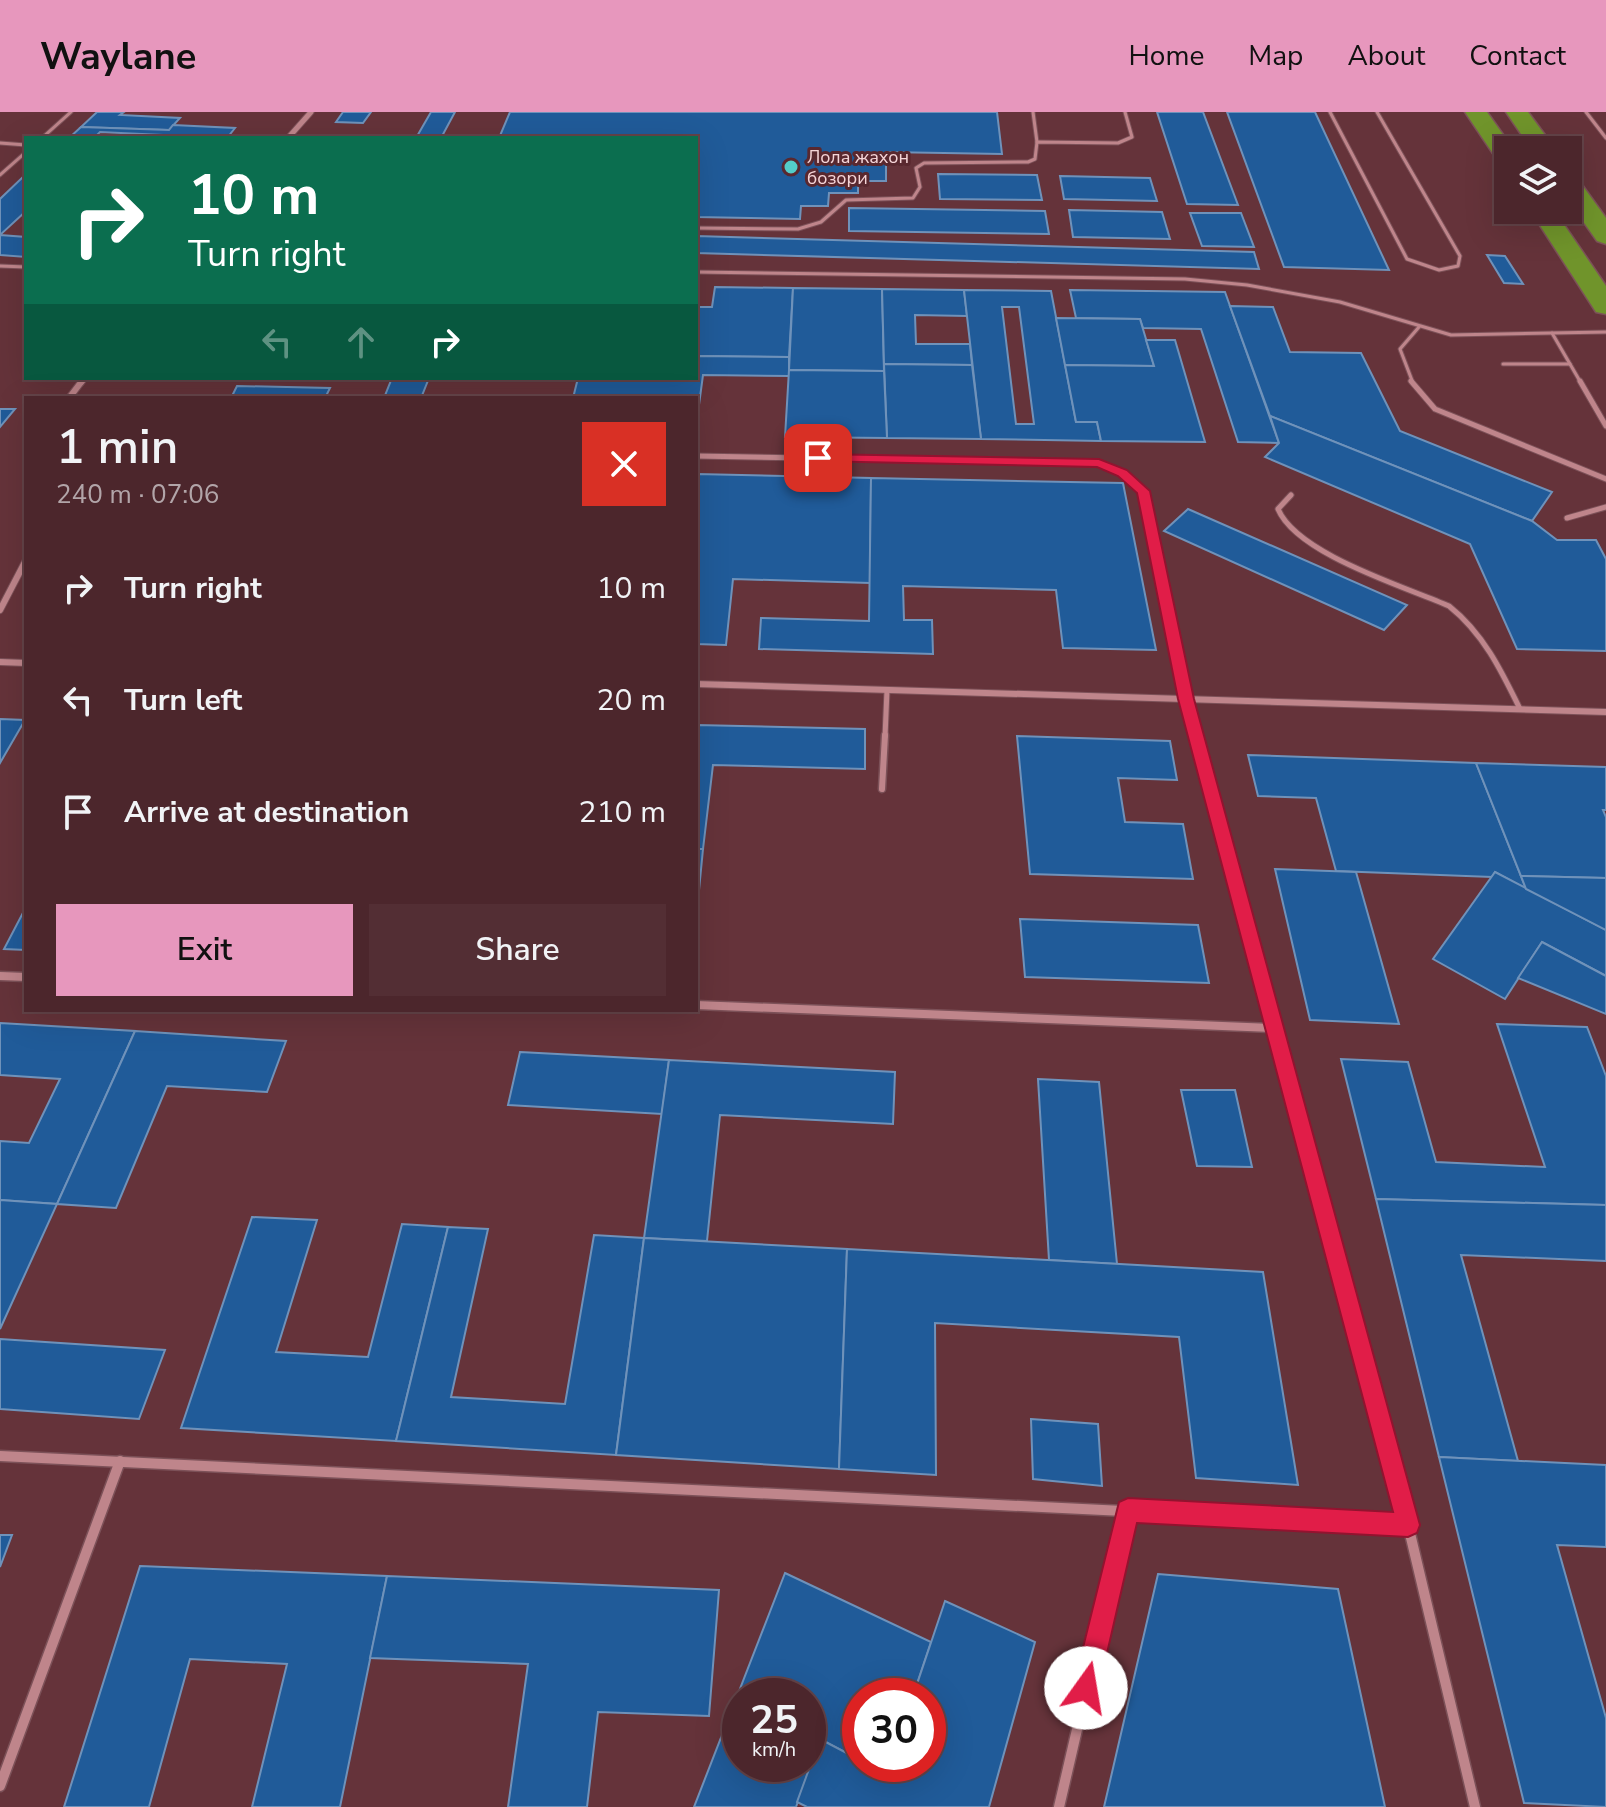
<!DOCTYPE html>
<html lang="en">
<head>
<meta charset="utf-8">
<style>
	body { margin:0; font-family:"Nunito Sans",sans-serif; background:#532e34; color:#f1f3f6; height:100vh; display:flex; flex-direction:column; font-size:30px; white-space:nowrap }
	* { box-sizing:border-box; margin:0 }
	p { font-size:26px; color:#b2a5a9 }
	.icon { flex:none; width:44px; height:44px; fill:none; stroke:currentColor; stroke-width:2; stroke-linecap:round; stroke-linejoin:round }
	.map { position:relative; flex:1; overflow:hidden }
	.details { position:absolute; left:24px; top:284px; width:674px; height:616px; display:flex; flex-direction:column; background:#4c262c; border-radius:0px; box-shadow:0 8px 32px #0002,0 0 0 2px #634348 }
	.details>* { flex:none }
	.top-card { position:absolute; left:24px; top:24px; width:674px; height:244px; border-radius:0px; box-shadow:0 8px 32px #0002,0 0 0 2px #634348; background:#0b6e4f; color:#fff; overflow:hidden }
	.buttons { position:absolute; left:1494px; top:24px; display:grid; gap:16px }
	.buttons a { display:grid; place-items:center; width:88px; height:88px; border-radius:0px; background:#4c262c; box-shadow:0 8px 32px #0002,0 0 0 2px #634348; font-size:40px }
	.speed { position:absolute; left:722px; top:1566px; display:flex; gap:16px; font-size:40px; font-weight:700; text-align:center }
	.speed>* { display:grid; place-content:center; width:104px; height:104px; border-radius:50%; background:#4c262c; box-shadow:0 8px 32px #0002,0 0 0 2px #634348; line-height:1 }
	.speed small { font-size:20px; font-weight:400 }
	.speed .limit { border:12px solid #d22; background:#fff; color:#111 }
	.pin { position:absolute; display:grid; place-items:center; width:68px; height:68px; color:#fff; margin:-34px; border-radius:16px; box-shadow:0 4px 12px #0006 }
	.me { position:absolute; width:88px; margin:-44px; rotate:13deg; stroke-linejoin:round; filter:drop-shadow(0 0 6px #0008) }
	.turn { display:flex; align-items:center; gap:28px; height:168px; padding:0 32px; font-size:36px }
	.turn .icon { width:104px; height:104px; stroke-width:2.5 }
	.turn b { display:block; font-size:56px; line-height:68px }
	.lanes { display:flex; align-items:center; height:76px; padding:0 32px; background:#0003; justify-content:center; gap:40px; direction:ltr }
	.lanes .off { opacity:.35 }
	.round { display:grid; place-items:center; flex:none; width:84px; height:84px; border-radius:0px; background:#532e34 }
	.overview { display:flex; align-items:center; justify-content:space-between; height:136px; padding:0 32px }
	h1 { font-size:48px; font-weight:600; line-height:60px }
	.cta { display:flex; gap:16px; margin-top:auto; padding:16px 32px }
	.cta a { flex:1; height:92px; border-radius:0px; background:#e797bd; color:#111; font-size:32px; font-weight:600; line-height:92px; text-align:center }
	.cta a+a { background:#532e34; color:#f1f3f6 }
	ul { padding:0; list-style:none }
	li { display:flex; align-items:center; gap:24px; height:112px; padding:0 32px }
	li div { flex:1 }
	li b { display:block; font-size:30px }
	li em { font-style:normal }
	header { display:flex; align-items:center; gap:48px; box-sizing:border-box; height:112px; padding:0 40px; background:#e797bd; color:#111 }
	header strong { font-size:38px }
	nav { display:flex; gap:44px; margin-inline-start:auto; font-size:28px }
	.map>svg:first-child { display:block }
</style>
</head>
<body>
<header>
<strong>Waylane</strong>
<nav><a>Home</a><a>Map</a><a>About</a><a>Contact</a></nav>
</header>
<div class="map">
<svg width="1606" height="1695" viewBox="0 0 1606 1695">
	<rect width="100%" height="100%" fill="#65333a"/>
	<g fill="#205b99" stroke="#6f92ba" stroke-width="2" fill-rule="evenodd">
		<path d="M97,0H124L120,3L180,6L169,18L81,15Z"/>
		<path d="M343,0H371L363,11L336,10Z"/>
		<path d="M431,0H455L441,26H416Z"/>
		<path d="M510,0H997L1002,42L886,40V69H858V81H829L828,94H801L800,107L696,105V26H499Z"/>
		<path d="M1157,0H1203L1238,93L1187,92Z"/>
		<path d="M1227,0H1315L1389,158L1284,155Z"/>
		<path d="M173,13L235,16L227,26L100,20L94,26H69L81,15L169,18Z"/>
		<path d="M26,62V99L0,123V87Z"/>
		<path d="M938,62L1037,63L1042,88L940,87Z"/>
		<path d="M1060,64L1150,66L1157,89L1064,87Z"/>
		<path d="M849,96L1045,99L1049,122L849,119Z"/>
		<path d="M1069,98L1162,100L1170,127L1073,125Z"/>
		<path d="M1190,101H1241L1254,135L1202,134Z"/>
		<path d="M0,123L26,125V145L0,143Z"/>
		<path d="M696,124L1254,140L1259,157L696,141Z"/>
		<path d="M1487,143L1505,144L1523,172L1504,171Z"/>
		<path d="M715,175L793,176L789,245L696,244V195H712Z"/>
		<path d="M793,176L882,177L884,259L789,258Z"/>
		<path d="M882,177L964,178L967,204L915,203L916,232H970L972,253L884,252Z"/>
		<path d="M964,178L1051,179L1076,310H1097L1101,329L981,327ZM1002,195H1019L1034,312H1016Z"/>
		<path d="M1070,178L1225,180L1279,331L1238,330L1201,217L1143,216L1140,207L1076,206Z"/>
		<path d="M1230,194L1273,195L1290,240L1361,241L1400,319L1552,380L1532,409L1270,304Z"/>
		<path d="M1056,206L1140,207L1154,254L1065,253Z"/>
		<path d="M1146,228H1175L1205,330L1101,329L1097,310H1076L1065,253L1154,254Z"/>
		<path d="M696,244L789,245V264L703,263L696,315V286H573L578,266H696Z"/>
		<path d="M884,252L972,253L981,327L887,326Z"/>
		<path d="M789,258L884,259L887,326L785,325Z"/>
		<path d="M392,266H429L421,286H384Z"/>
		<path d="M237,274L330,276L325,286H231Z"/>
		<path d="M0,297H15L0,315Z"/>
		<path d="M1270,304L1532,409L1557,428H1596L1606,447V539L1517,537L1470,432L1265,345L1279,331Z"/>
		<path d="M696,362L871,366L870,471L733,467L726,533L696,532Z"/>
		<path d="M871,366L1123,371L1156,538L1063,536L1056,478L903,474L904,508H932L933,542L759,537L761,506L869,509Z"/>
		<path d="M1188,397L1407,493L1384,518L1164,419Z"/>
		<path d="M0,607L25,608L0,651Z"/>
		<path d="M696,613L865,617V657L713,653L703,737H696Z"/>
		<path d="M1017,624L1170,629L1177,668L1118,666L1125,710L1183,712L1193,767L1030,762Z"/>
		<path d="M1248,643L1476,651L1526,777L1495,760L1492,765L1336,759L1316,686L1258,684Z"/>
		<path d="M1476,651L1606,655V698H1603L1606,705V766L1521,764Z"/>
		<path d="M696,737H703L696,809Z"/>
		<path d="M1275,757L1356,760L1399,912L1310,908Z"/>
		<path d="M1495,760L1606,818V864L1542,830L1505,887L1433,847Z"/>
		<path d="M1521,764L1606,766V818L1526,777Z"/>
		<path d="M26,795V838L4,837Z"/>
		<path d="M1020,807L1198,813L1209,871L1025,865Z"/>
		<path d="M1542,830L1606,864V902L1518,866Z"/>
		<path d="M0,911L135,919L57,1092L0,1088V1029L29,1031L60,967L0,963Z"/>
		<path d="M1497,912L1587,915L1606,964V1093L1376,1087L1341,947L1408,950L1436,1050L1545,1055Z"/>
		<path d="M135,919L286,929L267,980L167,974L116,1096L57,1092Z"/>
		<path d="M520,940L669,948L662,1002L508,993Z"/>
		<path d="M669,948L895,960L893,1012L720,1003L707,1129L644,1126Z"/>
		<path d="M1038,967L1099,970L1117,1152L1049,1148Z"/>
		<path d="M1181,978H1235L1252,1055L1197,1054Z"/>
		<path d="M1376,1087L1606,1093V1149L1461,1143L1518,1349L1439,1345Z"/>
		<path d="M0,1088L57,1092L0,1217Z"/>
		<path d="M252,1105L317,1108L276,1240L368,1245L402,1112L448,1115L396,1329L181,1316Z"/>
		<path d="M448,1115L488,1117L451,1285L565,1292L594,1123L644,1126L616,1343L396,1329Z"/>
		<path d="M644,1126L847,1137L839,1357L616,1343Z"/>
		<path d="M847,1137L1263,1160L1298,1373L1196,1366L1179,1225L935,1211L936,1363L839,1357Z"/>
		<path d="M0,1227L165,1238L139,1307L0,1297Z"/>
		<path d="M1031,1307L1098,1312L1102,1374L1033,1367Z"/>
		<path d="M1439,1345L1606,1353V1435L1557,1433L1606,1606V1695L1524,1691Z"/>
		<path d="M0,1423H12L0,1455Z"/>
		<path d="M140,1454L387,1464L340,1695H252L287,1552L190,1547L149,1695H64Z"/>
		<path d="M785,1461L931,1530L913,1584H860V1648L820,1627L796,1695H694ZM740,1584H808V1652H740Z"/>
		<path d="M1158,1462L1338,1477L1385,1695H1104Z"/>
		<path d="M387,1464L719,1478L709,1604L598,1600L587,1695H508L528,1552L370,1546Z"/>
		<path d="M945,1489L1035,1530L989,1695H807L797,1690L820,1627L860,1648V1652H869L888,1662L891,1652H928V1584H913Z"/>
	</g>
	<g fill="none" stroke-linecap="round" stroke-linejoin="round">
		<defs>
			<g id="service-far2">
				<path d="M1033,0L1037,30"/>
				<path d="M1330,0L1407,147L1439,158L1458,154L1460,144L1377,0"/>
				<path d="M1586,0L1606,26"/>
				<path d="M42,26L71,0"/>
				<path d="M0,31L26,33"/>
				<path d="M0,63L26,40"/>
				<path d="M696,116L798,117L821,110L846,88L913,86L920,75L916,56L924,51L1028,50L1035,47L1037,30L1118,31L1132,25L1125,0"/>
				<path d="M0,154L26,155"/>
				<path d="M696,160L1185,167L1247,173L1340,190L1451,223L1606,220"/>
				<path d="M1552,221L1581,271"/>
				<path d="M1503,252H1570"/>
				<path d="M1413,271L1400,237L1419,215"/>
			</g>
			<g id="service-far1">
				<path d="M1411,269L1435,297L1606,367"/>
				<path d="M1580,269L1606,314"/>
				<path d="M696,344L1099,351L1123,361L1143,379L1186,587"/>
				<path d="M1291,383L1278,397C1297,442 1403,474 1449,494C1483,521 1501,558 1520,597"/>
				<path d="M1567,406L1606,395"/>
				<path d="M885,625L887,578"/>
			</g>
			<path id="service" d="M882,677L885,623"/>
			<g id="minor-far3">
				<path d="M288,26L311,0"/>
				<path d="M81,271L85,266"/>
			</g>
			<g id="minor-far2">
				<path d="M69,286L82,269"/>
				<path d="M0,498L26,448"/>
				<path d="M0,550L26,551"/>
				<path d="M696,572L1606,600"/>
				<path d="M1186,587L1196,625"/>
			</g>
			<g id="minor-far1">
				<path d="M1196,623L1321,1089"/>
				<path d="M0,864L26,865"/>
				<path d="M696,893L1275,916"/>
			</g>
			<g id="minor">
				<path d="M1320,1087L1408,1413L1475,1695"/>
				<path d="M0,1344L1408,1413"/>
				<path d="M0,1674L120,1349"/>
				<path d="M1059,1695L1128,1398"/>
			</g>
			<g id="trunk">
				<path d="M1465,0H1487L1514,38H1508V54L1500,52Z"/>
				<path d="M1506,0H1528L1556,38H1532Z"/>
				<path d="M1568,64L1577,66L1606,106V132L1597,129L1568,88Z"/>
				<path d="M1530,98H1554L1606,174V202L1596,200Z"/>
			</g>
		</defs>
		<use href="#service-far2" stroke="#7c5158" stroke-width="5"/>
		<use href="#service-far1" stroke="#7c5158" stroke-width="7"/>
		<use href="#service" stroke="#7c5158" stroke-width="9"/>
		<use href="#minor-far3" stroke="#7c5158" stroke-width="7"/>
		<use href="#minor-far2" stroke="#7c5158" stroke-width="8"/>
		<use href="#minor-far1" stroke="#7c5158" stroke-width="11"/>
		<use href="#minor" stroke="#7c5158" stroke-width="13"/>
		<use href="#trunk" stroke="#7c5158" stroke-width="3"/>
		<use href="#service-far2" stroke="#bf858b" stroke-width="3"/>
		<use href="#service-far1" stroke="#bf858b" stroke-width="5"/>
		<use href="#service" stroke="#bf858b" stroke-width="6"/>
		<use href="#minor-far3" stroke="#bf858b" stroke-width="5"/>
		<use href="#minor-far2" stroke="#bf858b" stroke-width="6"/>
		<use href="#minor-far1" stroke="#bf858b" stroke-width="8"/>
		<use href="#minor" stroke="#bf858b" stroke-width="10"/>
		<use href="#trunk" fill="#70942b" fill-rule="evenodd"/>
	</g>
	<path fill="#e11d48" stroke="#92132f" stroke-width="2" d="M818,342L1099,347L1127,358L1150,379L1194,587L1420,1413L1417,1421L1408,1425L1137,1411L1099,1576L1096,1586L1086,1589L1077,1586L1073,1576L1119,1390L1128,1386L1393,1400L1178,587L1137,381L1118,364L1097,355L813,349V343Z"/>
	<circle fill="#53cdc9" stroke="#59282f" stroke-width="3" cx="791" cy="55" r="8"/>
	<g text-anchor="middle" stroke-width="6" stroke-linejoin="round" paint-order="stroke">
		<g font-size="18" fill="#f5d5d8" stroke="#59282f" text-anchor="start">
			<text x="807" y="51">Лола жахон<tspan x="807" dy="21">бозори</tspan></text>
		</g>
	</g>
</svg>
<div class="buttons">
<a><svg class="icon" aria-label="layers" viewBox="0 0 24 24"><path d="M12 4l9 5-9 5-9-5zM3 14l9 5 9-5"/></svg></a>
</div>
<div class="speed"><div>25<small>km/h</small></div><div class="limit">30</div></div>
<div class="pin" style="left:818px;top:346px;background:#d93025"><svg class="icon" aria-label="arrive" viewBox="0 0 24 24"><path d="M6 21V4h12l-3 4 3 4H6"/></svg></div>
<svg class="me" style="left:1086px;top:1576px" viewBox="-20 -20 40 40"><circle r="19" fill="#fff"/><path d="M0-13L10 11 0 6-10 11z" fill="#e11d48"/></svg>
<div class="top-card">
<div class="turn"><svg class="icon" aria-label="right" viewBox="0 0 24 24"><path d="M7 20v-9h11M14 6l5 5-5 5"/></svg><div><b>10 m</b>Turn right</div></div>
<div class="lanes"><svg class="icon off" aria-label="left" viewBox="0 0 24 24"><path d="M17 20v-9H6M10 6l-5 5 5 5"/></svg><svg class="icon off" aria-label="ahead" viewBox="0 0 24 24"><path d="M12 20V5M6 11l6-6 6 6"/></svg><svg class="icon" aria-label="right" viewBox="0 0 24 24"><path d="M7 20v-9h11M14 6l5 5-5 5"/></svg></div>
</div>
<section class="details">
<div class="overview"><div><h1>1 min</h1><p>240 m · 07:06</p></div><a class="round" style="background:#d93025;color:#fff"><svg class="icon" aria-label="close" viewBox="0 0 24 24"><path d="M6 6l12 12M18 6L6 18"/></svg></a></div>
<ul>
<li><svg class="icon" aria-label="right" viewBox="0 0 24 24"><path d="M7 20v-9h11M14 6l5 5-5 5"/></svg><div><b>Turn right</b></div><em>10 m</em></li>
<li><svg class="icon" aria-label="left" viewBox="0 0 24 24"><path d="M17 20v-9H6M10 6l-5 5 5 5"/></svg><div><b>Turn left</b></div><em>20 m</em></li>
<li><svg class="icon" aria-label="arrive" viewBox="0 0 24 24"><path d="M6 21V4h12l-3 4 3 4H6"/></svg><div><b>Arrive at destination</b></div><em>210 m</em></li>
</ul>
<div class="cta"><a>Exit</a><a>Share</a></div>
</section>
</div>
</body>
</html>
